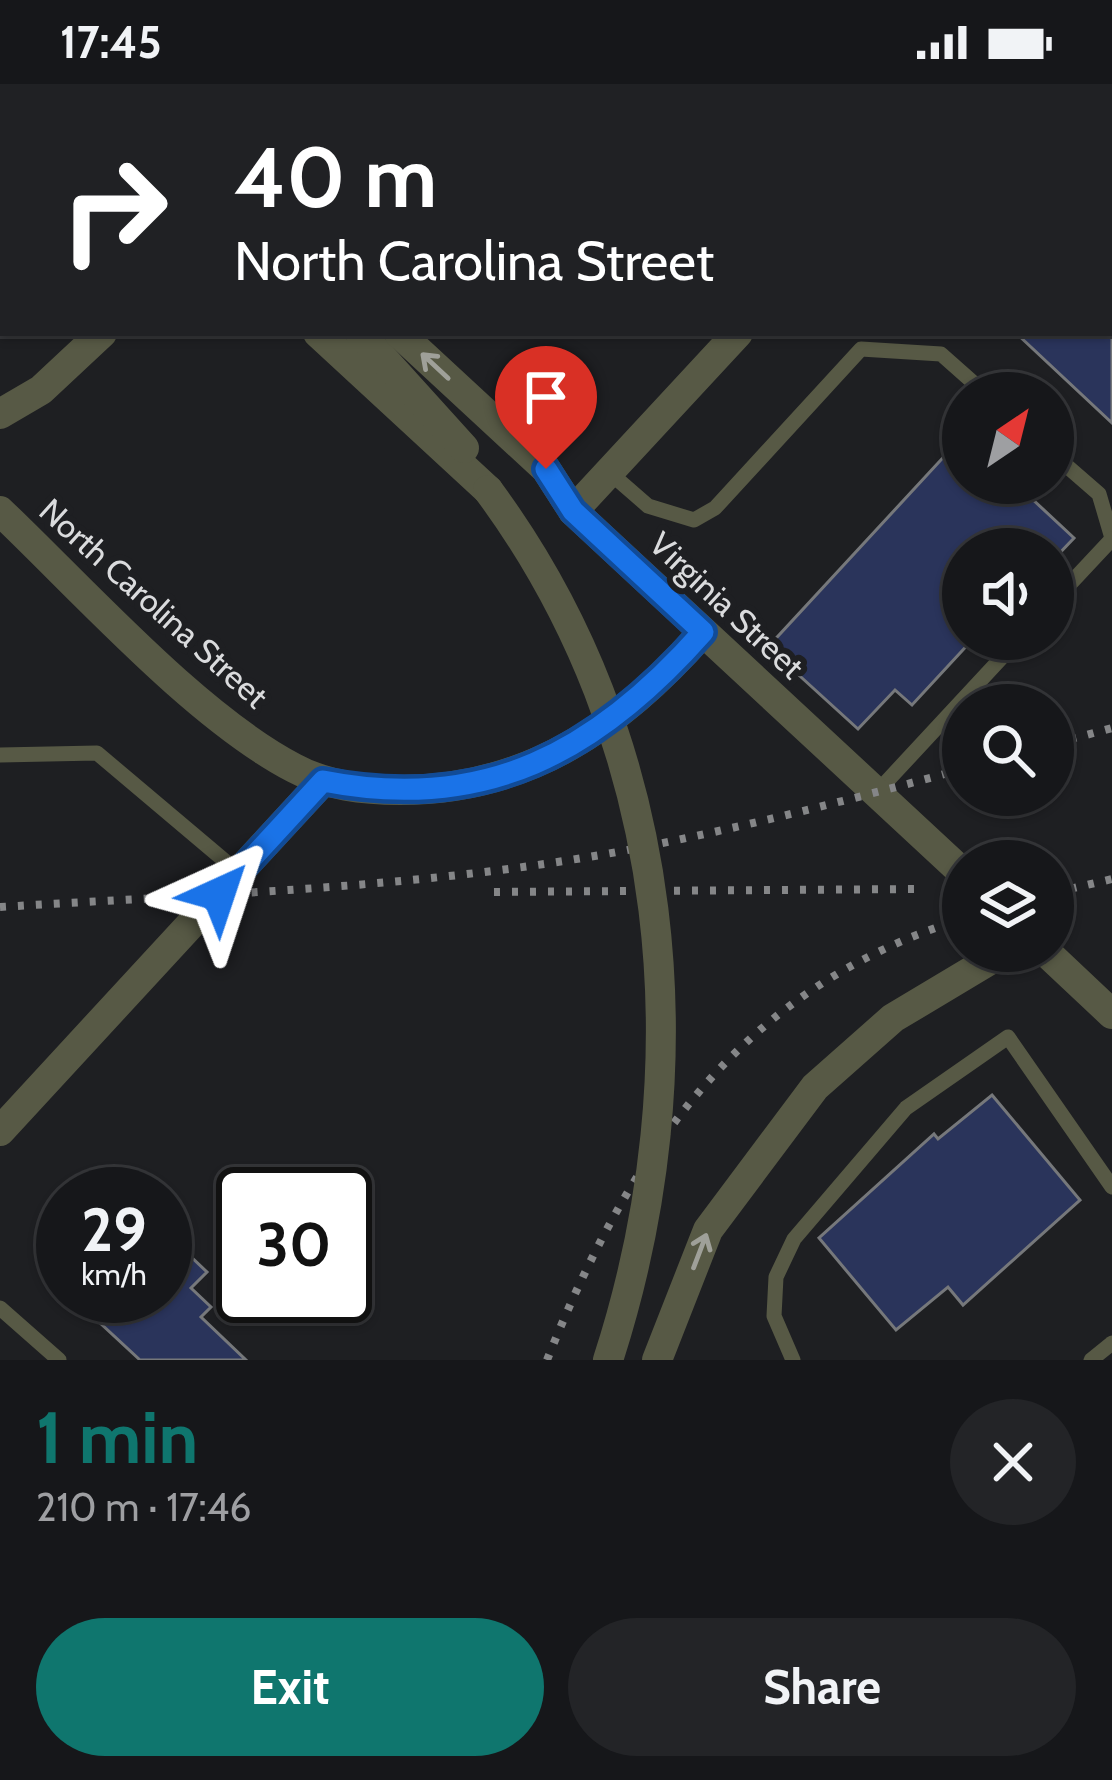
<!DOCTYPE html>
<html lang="en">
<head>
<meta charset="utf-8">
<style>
	body { margin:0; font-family:Cabin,sans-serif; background:#232427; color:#f1f3f6; height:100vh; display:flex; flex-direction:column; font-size:45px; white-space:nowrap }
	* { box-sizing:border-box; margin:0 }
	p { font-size:39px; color:#9e9fa2 }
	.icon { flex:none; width:66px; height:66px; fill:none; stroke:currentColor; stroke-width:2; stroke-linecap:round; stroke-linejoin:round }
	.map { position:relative; height:1276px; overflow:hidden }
	.details { display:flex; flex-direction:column; background:#16171a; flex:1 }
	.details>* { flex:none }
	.guide { position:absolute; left:0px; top:0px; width:1113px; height:252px; box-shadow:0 3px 9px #0004,0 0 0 3px #353639; background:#202124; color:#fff; overflow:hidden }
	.needle { width:78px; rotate:35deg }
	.buttons { position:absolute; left:942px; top:288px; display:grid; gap:24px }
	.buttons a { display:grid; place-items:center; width:132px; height:132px; border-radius:50%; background:#16171a; box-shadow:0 3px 9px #0004,0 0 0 3px #353639; font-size:60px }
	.speed { position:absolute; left:36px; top:1083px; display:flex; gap:24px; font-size:60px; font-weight:700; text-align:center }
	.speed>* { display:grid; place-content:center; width:156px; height:156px; border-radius:50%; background:#16171a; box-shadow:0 3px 9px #0004,0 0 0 3px #353639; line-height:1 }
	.speed small { font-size:30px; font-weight:400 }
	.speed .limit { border:6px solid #111; border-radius:18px; background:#fff; color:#111 }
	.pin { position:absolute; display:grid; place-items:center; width:102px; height:102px; color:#fff; margin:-123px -51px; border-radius:50% 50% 50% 0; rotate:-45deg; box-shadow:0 0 12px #0007 }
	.pin .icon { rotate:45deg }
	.me { position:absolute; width:132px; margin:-66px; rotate:42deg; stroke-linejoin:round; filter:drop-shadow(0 0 9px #0008) }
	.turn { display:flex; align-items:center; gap:42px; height:252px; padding:0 36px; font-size:54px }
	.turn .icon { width:156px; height:156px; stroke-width:2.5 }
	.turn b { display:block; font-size:84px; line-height:102px }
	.round { display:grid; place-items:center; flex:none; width:126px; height:126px; border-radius:63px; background:#232427 }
	.overview { display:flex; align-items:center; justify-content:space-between; height:204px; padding:0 36px }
	h1 { font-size:72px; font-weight:700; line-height:90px; color:#0f766e }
	.button { display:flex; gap:24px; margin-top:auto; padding:24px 36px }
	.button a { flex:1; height:138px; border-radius:72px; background:#0f766e; color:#fff; font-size:48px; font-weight:700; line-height:138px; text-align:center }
	.button a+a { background:#232427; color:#f1f3f6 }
	.status { display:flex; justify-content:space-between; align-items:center; height:84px; padding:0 60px; background:#16171a; direction:ltr }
	.status svg { height:33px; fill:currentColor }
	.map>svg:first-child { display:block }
</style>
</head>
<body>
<div class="status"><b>17:45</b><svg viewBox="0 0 49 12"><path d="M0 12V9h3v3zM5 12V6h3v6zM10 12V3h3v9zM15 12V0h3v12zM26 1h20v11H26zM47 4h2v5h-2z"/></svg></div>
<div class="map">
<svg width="1112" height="1276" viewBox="0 0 1112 1276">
	<rect width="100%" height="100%" fill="#1e1f22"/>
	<g fill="#2a345b" stroke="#76787b" stroke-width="3">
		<path d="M1112,9V339L1016,249H1110Z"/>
		<path d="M963,352V399H1015L1074,454L1053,476V465H963V555H973L912,621L895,606L858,645L768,563Z"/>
		<path d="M992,1011L1080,1116L963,1221L948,1203L896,1246L819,1154L934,1050L938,1055Z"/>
		<path d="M165,1122L179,1135L166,1149L207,1188L191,1204L211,1223L201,1233L246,1276H140L71,1212H165Z"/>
	</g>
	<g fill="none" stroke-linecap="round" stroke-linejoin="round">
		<g stroke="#575945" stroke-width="15">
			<path d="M1053,370L1099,410L1112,454"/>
			<path d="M609,388L648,422L694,436L715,424L861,265L941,270L985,309"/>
			<path d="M1053,518L1112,455"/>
			<path d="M0,671L97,669L238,788"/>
			<path d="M877,708L1019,555"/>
			<path d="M0,1224L59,1276"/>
			<path d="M793,1276L774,1232L776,1193L794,1155L906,1024L1008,953L1112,1103"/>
			<path d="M1091,1276L1112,1259"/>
		</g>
		<g stroke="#575945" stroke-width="30">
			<path d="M764,0L767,3"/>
			<path d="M336,3L339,0"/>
			<path d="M0,330L41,306L102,249"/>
			<path d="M0,427C83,506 196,633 294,684C327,702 364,706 400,706C528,706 621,642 703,548"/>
			<path d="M1045,867L1112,930"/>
			<path d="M0,1047L323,697"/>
		</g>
		<g stroke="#575945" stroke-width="30">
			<path d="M52,0L55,3"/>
			<path d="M77,0L80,3"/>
			<path d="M125,0L127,3"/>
			<path d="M966,3L969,0"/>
			<path d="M318,249L488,406"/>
			<path d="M360,249L464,364"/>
			<path d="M399,249L546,385L573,427L963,789"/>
			<path d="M573,427L738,249"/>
			<path d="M657,1276L708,1146L815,1003L893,934L1005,867"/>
		</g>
		<path stroke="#a6a876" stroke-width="36" d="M20,3L23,0"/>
		<g stroke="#858688" stroke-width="8" stroke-dasharray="6 12" stroke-linecap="butt">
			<path d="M1053,660L1112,644"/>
			<path d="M494,808L921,805"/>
			<path d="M1053,809L1112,795"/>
			<path d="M0,823C205,810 415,805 617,768C734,746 849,716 963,685"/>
			<path d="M547,1276C628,1072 741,902 963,835"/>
		</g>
		<path stroke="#575945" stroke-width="30" d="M488,406C674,657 703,983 608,1276"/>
	</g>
	<defs><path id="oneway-shaft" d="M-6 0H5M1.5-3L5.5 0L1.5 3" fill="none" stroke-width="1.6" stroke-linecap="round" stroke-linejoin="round" transform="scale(3)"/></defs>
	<g stroke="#9fa099">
		<use href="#oneway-shaft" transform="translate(435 282) rotate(-137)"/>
		<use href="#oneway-shaft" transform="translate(700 1167) rotate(-69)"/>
	</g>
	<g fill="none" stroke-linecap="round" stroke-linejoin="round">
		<defs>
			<path id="route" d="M219,810L323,697C485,729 597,668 703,548L573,427L546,385"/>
		</defs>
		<use href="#route" stroke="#114b97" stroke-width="30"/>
		<use href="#route" stroke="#1a73e8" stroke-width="21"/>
	</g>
	<g text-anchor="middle" stroke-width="12" stroke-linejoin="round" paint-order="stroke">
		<g font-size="33" fill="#dadbdd" stroke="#1e1f22">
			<text transform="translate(154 519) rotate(42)" y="12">North Carolina Street</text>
			<text transform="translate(727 521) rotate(43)" y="12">Virginia Street</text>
		</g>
	</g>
</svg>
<div class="buttons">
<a><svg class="needle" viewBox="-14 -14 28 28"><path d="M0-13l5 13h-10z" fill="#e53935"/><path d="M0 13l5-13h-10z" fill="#9e9fa2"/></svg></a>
<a><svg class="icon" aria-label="sound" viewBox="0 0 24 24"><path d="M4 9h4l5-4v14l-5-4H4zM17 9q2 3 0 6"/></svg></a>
<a><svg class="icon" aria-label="search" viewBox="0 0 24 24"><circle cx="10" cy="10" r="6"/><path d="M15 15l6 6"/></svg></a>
<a><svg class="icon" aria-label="layers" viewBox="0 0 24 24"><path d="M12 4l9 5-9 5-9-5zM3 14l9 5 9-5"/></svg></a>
</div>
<div class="speed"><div>29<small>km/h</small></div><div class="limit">30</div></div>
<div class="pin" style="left:546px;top:385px;background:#d93025"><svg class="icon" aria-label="arrive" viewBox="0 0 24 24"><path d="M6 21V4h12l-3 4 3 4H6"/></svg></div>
<svg class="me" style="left:219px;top:810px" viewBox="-20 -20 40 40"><path d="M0-17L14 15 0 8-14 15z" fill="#1a73e8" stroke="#fff" stroke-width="4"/></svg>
<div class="guide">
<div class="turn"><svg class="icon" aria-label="right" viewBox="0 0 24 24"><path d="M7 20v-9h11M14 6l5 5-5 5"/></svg><div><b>40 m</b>North Carolina Street</div></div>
</div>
</div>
<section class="details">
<div class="overview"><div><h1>1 min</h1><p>210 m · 17:46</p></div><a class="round"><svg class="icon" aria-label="close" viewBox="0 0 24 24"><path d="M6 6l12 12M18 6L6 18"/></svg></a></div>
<div class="button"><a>Exit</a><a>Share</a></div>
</section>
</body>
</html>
